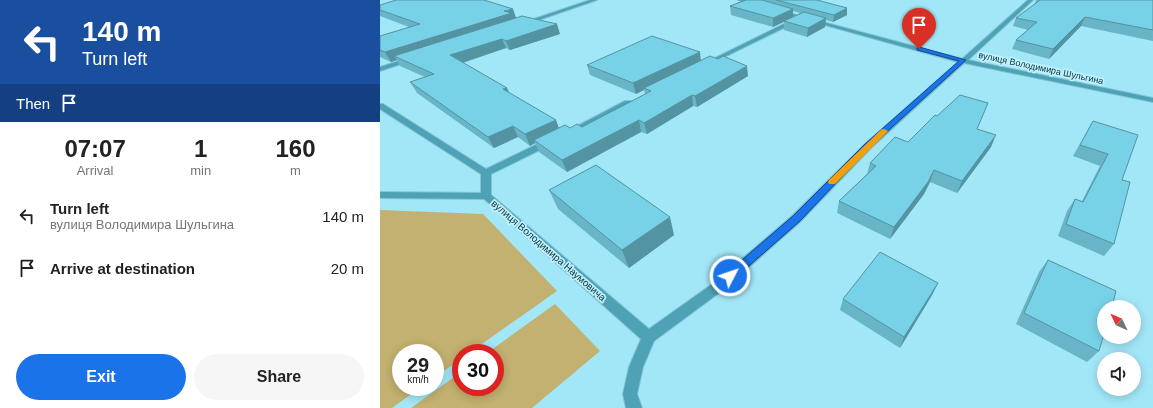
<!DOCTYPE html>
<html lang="en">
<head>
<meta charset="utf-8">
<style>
	body { margin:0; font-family:Arial,sans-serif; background:#f6f6f6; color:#222; height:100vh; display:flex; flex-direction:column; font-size:15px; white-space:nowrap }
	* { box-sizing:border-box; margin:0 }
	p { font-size:13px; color:#767676 }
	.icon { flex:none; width:22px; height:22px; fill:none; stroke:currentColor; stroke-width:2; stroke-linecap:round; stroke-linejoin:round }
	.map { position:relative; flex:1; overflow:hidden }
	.details { display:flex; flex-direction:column; background:#fff; width:380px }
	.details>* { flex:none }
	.top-card { background:#1a4fa0; color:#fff; overflow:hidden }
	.needle { width:26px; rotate:314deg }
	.fabs { position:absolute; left:717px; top:300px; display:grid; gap:8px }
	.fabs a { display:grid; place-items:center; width:44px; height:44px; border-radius:50%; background:#fff; box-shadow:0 2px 10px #0003; font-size:20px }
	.speed { position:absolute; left:12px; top:344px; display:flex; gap:8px; font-size:20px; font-weight:700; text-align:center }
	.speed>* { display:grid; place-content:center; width:52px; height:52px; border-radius:50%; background:#fff; box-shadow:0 2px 10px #0003; line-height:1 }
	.speed small { font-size:10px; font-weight:400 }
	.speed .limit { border:6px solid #d22; background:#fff; color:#111 }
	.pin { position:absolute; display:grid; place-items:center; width:34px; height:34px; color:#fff; margin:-41px -17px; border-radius:50% 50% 50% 0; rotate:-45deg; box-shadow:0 0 4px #0007 }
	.pin .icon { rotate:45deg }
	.me { position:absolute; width:44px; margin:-22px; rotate:49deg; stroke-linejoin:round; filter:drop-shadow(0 0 3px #0008) }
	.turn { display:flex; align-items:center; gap:14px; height:84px; padding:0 16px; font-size:18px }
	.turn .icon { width:52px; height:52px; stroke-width:2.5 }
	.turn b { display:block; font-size:28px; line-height:34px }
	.then { display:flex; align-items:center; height:38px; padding:0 16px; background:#0003; gap:8px; font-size:15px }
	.eta { display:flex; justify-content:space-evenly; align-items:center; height:68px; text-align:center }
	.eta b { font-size:24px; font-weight:800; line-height:28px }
	.primary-button { display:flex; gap:8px; margin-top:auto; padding:8px 16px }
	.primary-button a { flex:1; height:46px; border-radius:24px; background:#1a73e8; color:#fff; font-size:16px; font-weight:800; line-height:46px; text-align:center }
	.primary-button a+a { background:#f6f6f6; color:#222 }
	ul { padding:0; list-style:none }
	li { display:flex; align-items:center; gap:12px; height:52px; padding:0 16px }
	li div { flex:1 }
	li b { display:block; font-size:15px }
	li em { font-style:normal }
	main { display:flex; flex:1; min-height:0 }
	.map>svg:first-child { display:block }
</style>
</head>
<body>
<main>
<section class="details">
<div class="top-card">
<div class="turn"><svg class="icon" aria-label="left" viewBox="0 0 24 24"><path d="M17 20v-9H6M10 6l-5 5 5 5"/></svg><div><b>140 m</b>Turn left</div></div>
<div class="then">Then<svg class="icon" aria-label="arrive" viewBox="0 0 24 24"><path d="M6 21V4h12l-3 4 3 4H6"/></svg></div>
</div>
<div class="eta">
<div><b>07:07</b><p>Arrival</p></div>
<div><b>1</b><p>min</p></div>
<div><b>160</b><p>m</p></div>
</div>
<ul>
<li><svg class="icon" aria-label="left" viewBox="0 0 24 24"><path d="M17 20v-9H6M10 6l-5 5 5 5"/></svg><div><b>Turn left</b><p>вулиця Володимира Шульгина</p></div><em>140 m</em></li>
<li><svg class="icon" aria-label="arrive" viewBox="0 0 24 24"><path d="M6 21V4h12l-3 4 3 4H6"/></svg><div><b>Arrive at destination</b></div><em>20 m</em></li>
</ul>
<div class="primary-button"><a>Exit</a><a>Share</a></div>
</section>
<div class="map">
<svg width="773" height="408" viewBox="0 0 773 408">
	<rect width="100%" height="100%" fill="#a2e7f8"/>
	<g fill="#c2b170">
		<path d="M0,210L103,214L177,291L89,353H81V359L55,377V353H21V387H41L12,408H0Z"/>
		<path d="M175,304L220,351L152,408H31L81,372V387H115V353H107Z"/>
	</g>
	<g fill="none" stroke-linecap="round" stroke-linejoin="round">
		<defs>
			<path id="lane" d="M0,192L106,193L111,196L106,199L0,198Z"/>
			<g id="street">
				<path d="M210,0H217L147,24L142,23Z"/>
				<path d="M358,0H365L378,5L376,6Z"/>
				<path d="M648,0H653L588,60L773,98V102L584,63L491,148L420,222L343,290L274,341L263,367L257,394L262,408H246L243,394L249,367L261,339L103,198L101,196V174L0,109V104H3L106,169L166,140H172L173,142L172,144L111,174V195L269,329L335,282L412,216L485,144L578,62L398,12V10L582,59Z"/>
				<path d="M416,18L419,20L418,21L328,65L323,64Z"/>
				<path d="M31,57L34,59L33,60L0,71V67Z"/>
				<path d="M245,101H251L252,103L191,135H185L184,133Z"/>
			</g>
		</defs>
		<use href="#lane" stroke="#84c3d3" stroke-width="2"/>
		<use href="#street" stroke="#84c3d3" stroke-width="2"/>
		<use href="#lane" fill="#4da2b5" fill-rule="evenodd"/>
		<use href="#street" fill="#4da2b5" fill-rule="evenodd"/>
	</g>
	<g fill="#67b5c7" fill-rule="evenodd">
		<path d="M366,0H437L467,15L453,22L446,20L445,27L427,37L404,30V22L393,27L351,15L350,6ZM413,11L420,13L413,17Z"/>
		<path d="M656,0H773V41L701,26L669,59L632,49L636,40L648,30L633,26L636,18L655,4Z"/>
		<path d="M0,5L133,9L136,18L180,34L130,50L126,48L83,63L127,88L129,93L179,128L202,127L265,94L264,90L256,94L210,75L207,65L320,52V61L368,76L317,107L313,106L267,134L261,132L187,172L159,152L155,143L150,146L138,137L114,148L37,93L30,82L45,77L20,66L17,60L11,62L0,57V36L29,27L0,16Z"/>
		<path d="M608,103L597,129L611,147L577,193L550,182L544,194L510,239L457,213L459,201L487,174L490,163L528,142L557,116Z"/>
		<path d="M713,121L742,180L734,244L724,256L678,236L687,211L695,199L702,201L720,166L693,156Z"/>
		<path d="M169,190L294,235L249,268L178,209Z"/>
		<path d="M668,260L719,351L707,362L636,324L659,272Z"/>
		<path d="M558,283L552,295L520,348L460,310L463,299Z"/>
	</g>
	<g fill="#5493a2">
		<path d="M467,8V15L453,22L454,15Z"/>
		<path d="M133,9L136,18L14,56L17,60L11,62L5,52Z"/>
		<path d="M413,9V17L393,27V18Z"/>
		<path d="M705,17L701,26L669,59L673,49Z"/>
		<path d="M446,18L445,27L427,37L428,28Z"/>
		<path d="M177,24L180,34L130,50L126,41Z"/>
		<path d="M122,39L126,48L75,65L70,55Z"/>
		<path d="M320,52L321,62L264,88V90L256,94L253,83Z"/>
		<path d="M367,66L368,76L317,107L315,96Z"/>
		<path d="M127,88L132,99L123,89Z"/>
		<path d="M312,95L313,106L267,134L264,123Z"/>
		<path d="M176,120L180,131L154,140L155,143L150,146L145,134Z"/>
		<path d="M259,120L261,132L187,172L182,160Z"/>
		<path d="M133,126L138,137L114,148L108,137Z"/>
		<path d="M616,135L611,147L577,193L582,181Z"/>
		<path d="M554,170L550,182L544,194L510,239L514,227Z"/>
		<path d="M290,217L294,235L249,268L242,250Z"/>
		<path d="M558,283L552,295L520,348L524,337Z"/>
	</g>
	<g fill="#78d2e7" stroke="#5493a2">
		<path d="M16,0H104L133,9L124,11L132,13L5,52L0,50V36L40,24L0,10V5Z"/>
		<path d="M366,0H382L413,9L393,18L350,6Z"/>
		<path d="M396,0H437L467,8L454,15Z"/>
		<path d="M660,0H773V30L705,17L673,49L636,40L657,22L636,18Z"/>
		<path d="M424,12L446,18L428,28L404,21Z"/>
		<path d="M142,16L177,24L126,41L122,39L70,55L127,88L123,89L176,120L145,134L133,126L108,137L30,82L54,74L14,56Z"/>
		<path d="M272,36L320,52L253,83L207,65Z"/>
		<path d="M330,56L338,59L343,56L367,66L315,96L312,95L264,123L259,120L182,160L154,140L185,125L190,128L197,124L202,127L271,91L264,88Z"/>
		<path d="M580,95L608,103L597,129L616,135L582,181L554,170L548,182L514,227L459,201L496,166L490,163L515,137L528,142L555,115L557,116Z"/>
		<path d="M713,121L758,135L742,180L750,182L734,244L686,224L695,199L703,202L728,154L700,145Z"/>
		<path d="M216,165L290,217L242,250L169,190Z"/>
		<path d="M500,252L558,283L524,337L463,299Z"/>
		<path d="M668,260L736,291L732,307H724V334L719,351L644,313Z"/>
	</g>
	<path fill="#1a73e8" stroke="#114b97" d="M539,47L586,60L490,147L420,221L354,279L350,280L347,279L345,276L347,273L413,216L485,144L579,61L537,50V48Z"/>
	<path fill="#f59e0b" d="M502,129H504L508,131L455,184H449L448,182L449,180Z"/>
	<g text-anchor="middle" stroke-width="3.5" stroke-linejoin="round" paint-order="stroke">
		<g font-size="9" fill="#0e353e" stroke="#bff2fe">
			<text transform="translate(661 68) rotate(12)" y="3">вулиця Володимира Шульгина</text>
		</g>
		<g font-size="10" fill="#0e353e" stroke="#bff2fe">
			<text transform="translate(169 250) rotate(41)" y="4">вулиця Володимира Наумовича</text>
		</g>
	</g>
</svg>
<div class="fabs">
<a><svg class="needle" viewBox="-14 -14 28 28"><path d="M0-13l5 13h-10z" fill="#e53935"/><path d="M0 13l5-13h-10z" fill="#767676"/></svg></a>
<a><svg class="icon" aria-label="sound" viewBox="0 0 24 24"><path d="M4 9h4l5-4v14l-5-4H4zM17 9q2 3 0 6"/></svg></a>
</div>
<div class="speed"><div>29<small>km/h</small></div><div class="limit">30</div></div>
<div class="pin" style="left:539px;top:49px;background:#d93025"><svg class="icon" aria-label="arrive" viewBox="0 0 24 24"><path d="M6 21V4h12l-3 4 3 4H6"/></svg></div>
<svg class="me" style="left:350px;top:276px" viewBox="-20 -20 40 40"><circle r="17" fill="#1a73e8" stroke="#fff" stroke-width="3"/><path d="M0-11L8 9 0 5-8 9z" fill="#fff"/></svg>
</div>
</main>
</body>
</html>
